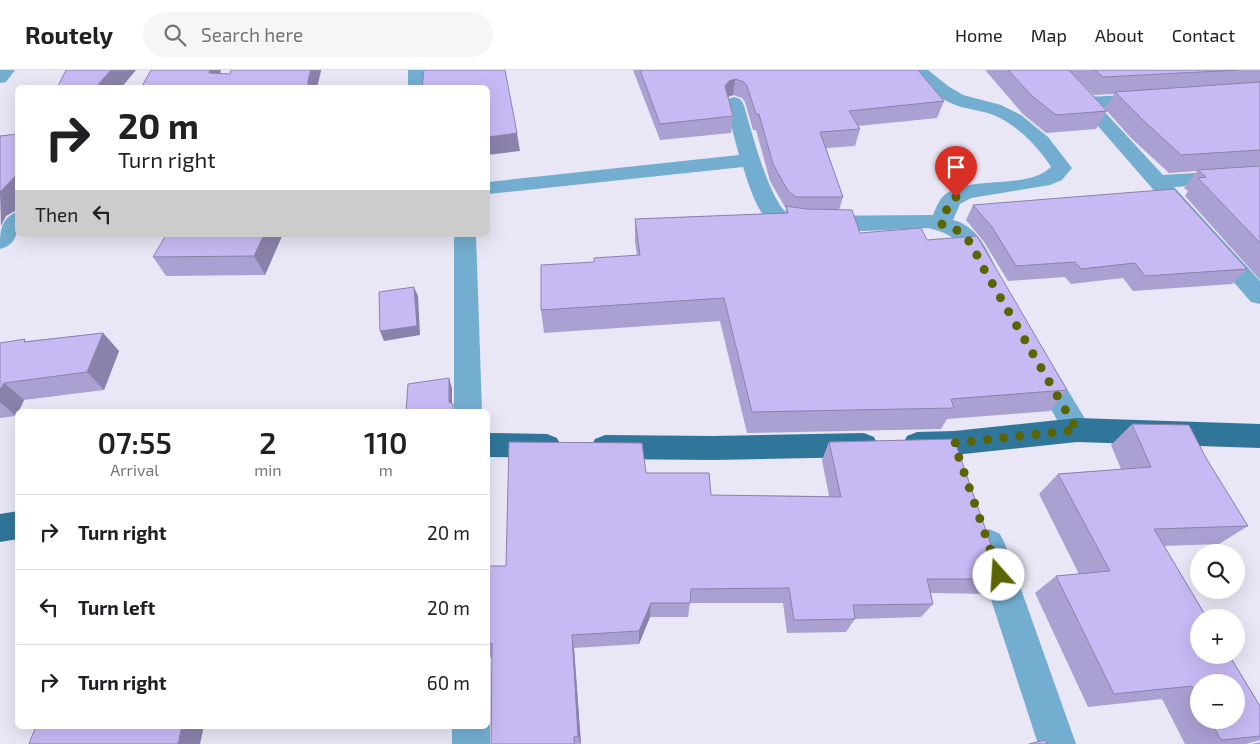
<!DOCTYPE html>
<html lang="en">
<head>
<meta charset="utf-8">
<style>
	body { margin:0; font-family:"Exo 2",sans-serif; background:#f6f6f6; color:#202124; height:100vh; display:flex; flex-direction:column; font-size:19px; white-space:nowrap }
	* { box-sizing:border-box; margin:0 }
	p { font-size:16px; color:#757577 }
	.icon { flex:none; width:28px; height:28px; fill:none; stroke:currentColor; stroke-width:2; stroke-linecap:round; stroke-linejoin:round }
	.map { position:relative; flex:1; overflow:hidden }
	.sheet { position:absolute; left:15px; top:339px; width:475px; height:320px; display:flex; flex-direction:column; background:#fff; border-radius:8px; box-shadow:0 5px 20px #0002 }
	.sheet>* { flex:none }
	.guide { position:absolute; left:15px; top:15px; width:475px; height:152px; border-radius:8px; box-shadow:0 5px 20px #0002; background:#fff; color:#202124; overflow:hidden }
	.fabs { position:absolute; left:1190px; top:474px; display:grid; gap:10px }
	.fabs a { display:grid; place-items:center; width:55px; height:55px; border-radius:50%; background:#fff; box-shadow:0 5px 20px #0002; font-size:25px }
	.pin { position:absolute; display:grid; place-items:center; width:42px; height:42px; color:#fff; margin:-51px -21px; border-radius:50% 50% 50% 0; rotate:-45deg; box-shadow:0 0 5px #0007 }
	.pin .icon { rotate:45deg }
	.me { position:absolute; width:55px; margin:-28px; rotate:341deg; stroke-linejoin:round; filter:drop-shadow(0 0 4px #0008) }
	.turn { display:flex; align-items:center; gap:18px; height:105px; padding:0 20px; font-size:22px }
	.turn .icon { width:65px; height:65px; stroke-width:2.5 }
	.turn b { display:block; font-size:35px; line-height:42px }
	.then { display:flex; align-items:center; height:48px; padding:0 20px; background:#0003; gap:10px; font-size:19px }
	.eta { display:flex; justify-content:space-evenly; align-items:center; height:85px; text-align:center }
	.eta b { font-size:30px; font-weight:600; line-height:35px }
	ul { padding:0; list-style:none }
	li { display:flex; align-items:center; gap:15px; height:75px; padding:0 20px; border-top:1px solid #e0e0e0 }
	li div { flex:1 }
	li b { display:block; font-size:19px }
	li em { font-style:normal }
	header { display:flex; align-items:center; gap:30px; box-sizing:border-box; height:70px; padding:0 25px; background:#fff; border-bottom:1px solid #e0e0e0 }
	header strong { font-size:24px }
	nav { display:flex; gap:28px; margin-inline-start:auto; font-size:18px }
	.search { width:350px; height:45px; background:#f6f6f6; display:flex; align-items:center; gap:12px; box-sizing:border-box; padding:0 18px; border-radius:28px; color:#757577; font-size:19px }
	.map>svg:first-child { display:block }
</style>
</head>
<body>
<header>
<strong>Routely</strong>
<div class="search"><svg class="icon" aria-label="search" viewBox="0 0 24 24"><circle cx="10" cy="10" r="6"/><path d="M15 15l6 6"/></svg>Search here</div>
<nav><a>Home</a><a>Map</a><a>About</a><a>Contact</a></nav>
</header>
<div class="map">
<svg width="1260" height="674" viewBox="0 0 1260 674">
	<rect width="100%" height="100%" fill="#e9e6f5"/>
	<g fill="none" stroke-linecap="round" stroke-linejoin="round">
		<g fill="#73aed0" fill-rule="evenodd">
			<path d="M0,0H15L6,12L0,13Z"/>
			<rect x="408" y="0" width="18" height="18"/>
			<path d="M908,0H928L948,16L963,25L1001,35L1021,45L1048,67L1072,98L1062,110L1050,115L971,128L960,134L953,150C977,156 986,178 996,198L992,204L984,206L976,204C959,177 963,166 928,158C900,159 790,167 772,154C756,142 749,115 743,97L488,124V112L739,85L725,33L728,29L734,27L740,29L743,33C751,57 769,135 791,146L933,145C936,138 940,127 947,123C976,105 1027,120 1051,97C1038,77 1020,58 998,47C986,41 971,40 958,36C941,30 919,15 908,0Z"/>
			<path d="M1148,24L1154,25L1157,29L1154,33L1101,38L1163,105L1260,99V111L1174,117L1260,211V234L1251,232L1078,33L1081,29L1087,27Z"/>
			<path d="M18,142C18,159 19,174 0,179C0,163 0,147 18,142Z"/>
			<path d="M454,165H476L482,341H454Z"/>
			<path d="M1040,286L1049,289L1087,352L1091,360L1087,368L1077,372L1067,368L1027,296L1031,289Z"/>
			<path d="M989,459L1000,464L1005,474L1076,674H1038L973,474L978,464Z"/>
			<path d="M488,651L490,656V674H452V656H488Z"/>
		</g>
		<g fill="#30769a" fill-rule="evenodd">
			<path d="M1077,348L1260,354V378L1077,372L954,385L917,386L907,382L903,374L907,366L917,362L954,361Z"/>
			<path d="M488,363L547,364L557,368L561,376L557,384L547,388L488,387Z"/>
			<path d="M864,363L874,367L878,375L874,383L864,387L713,390L605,389L595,385L591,377L595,369L605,365L713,366Z"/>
			<path d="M18,441V469L0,472V444Z"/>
		</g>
	</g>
	<g fill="#aba0d2" fill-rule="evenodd">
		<path d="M633,0H918L944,31L937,48L858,56L860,59L855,76L826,78L843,127L839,140L860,163L927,170L1067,320L1050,341L947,349L941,359L747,363L720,251L544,263L541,240L594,192L637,185L635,172V149L785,143L786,139L770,111L756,60H753L745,32L742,28L733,25L728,27L733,46L731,63L660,70Z"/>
		<path d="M985,0H1260V210L1185,126L1188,121L1184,118L1197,101L1169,103L1131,68L1107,41L1096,59L1046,63L1023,44ZM1077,8L1093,25L1114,24L1105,39Z"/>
		<path d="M973,135L1247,199L1232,214L1133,221L1123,208L1071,214L1065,207L1008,211L984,172L966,150Z"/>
		<path d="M282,166L265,205L166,206L153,187Z"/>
		<path d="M103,263L119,281L104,320L24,330L18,341L16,346L0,348V273L27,271Z"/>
		<path d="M1132,354L1206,388L1248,456L1219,474L1164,476L1260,636V670L1246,674H1185L1162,629L1088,637L1035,523L1056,506L1079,504L1039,424L1058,404L1121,399L1111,375ZM1199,612L1236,650H1199Z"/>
		<path d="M829,372L1003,509L987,524L931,523L933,534L921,547L855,549L846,562L787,563L783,533H690L688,547H650L639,574L574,578L581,674H491L492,587H488V496H506L646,403L711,425L829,426L822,390Z"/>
		<path d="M1260,672V674H1252Z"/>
	</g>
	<g fill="#8b82ab">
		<path d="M111,0H136L121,18H95Z"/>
		<path d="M210,0H221L217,18L209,3Z"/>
		<path d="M311,0H321V1L317,18H308V10Z"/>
		<path d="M735,9L733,25L727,27L725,16L729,11Z"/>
		<path d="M517,63L520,81L488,85V67Z"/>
		<path d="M18,103V138L15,141L6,146L1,156L0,122Z"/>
		<path d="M264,165H281L282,166L265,205L254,186Z"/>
		<path d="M414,217L418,226L420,265L384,271L380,261Z"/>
		<path d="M103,263L119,281L104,320L87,302Z"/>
		<path d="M449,308L452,318V341L449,332Z"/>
		<path d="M4,313L24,330L19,341H18L16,346L0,332V320Z"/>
		<path d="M651,533L650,547L639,574V561Z"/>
		<path d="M572,565L574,578L581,674L578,666Z"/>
		<path d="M182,656H204L200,674H178Z"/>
	</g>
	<g fill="#c7baf4" stroke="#8b82ab">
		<path d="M66,0H111L95,18H57Z"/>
		<path d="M151,0H210L209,3L230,4L231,0H311L308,10V18H141Z"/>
		<path d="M424,0H505L517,63L488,67V18H422Z"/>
		<path d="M640,0H918L944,31L849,41L860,59L820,62L843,127H796L788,121L773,94L759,44H756L747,16L744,12L735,9L729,11L725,16L733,46L660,54Z"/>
		<path d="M1008,0H1069L1107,41L1056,45L1032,26Z"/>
		<path d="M1095,0H1239L1103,7Z"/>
		<path d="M1260,12V80L1181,85L1143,50L1115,22Z"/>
		<path d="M18,64V103L0,122V66Z"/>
		<path d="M1260,96V173L1198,108L1206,107L1198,100Z"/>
		<path d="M1174,119L1247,199L1145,206L1135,193L1081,199L1075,192L1016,196L992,157L973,135Z"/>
		<path d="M786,136L806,139L852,140L860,163L921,158L927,170L977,166L1067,320L951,329L954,338L752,342L724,228L541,240V195L594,192V188L640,185L635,149L788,143Z"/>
		<path d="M166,165H264L254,186L153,187Z"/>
		<path d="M414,217L417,256L380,261L379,222Z"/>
		<path d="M103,263L87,302L4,313L0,320V273L25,269L24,272Z"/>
		<path d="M449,308V332L453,334V341H406L408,314Z"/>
		<path d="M1132,354L1189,355L1206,388L1248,456L1154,459L1207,548H1199V585H1229L1260,636V666L1221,670L1210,650H1236V612H1199V629L1192,616L1114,624L1056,506L1110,501L1058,404L1151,397Z"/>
		<path d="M954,369L1003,509H927L933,534L853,535L855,549L794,550L789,518L691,519L690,533H651L639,561L572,565L578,666L574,667V674H491L492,573L488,574V496H506L509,372L642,373L646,403H709L711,425L841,427L829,372Z"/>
		<path d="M36,656H182L178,674H29Z"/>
		<path d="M1045,670L1047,674H1029Z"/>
	</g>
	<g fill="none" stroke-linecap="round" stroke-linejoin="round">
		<path stroke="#5c6401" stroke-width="9" stroke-dasharray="0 16.2" d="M956,127L949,134L941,154C965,160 971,172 981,194L1077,360L954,373L999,505"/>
	</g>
</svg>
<div class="fabs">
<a><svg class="icon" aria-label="search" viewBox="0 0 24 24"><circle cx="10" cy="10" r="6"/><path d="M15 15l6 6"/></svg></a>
<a>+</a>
<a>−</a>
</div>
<div class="pin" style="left:956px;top:127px;background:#d93025"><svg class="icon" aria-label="arrive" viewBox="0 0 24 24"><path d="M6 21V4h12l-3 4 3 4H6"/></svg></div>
<svg class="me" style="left:999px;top:505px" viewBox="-20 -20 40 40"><circle r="19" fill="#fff"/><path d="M0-13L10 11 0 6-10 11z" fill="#5c6401"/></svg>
<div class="guide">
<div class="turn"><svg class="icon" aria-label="right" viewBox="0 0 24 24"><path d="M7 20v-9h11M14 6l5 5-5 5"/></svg><div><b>20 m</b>Turn right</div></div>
<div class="then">Then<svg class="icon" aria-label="left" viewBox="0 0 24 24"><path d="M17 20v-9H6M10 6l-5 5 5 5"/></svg></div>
</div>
<section class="sheet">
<div class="eta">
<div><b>07:55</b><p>Arrival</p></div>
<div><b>2</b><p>min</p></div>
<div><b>110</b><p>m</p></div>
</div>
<ul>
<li><svg class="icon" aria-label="right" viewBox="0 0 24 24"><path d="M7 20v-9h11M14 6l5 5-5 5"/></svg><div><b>Turn right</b></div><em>20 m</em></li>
<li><svg class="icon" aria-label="left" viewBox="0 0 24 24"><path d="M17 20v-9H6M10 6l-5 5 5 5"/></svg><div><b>Turn left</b></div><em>20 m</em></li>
<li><svg class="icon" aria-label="right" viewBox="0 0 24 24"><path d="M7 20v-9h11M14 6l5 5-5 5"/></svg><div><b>Turn right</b></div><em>60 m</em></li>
</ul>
</section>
</div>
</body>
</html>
